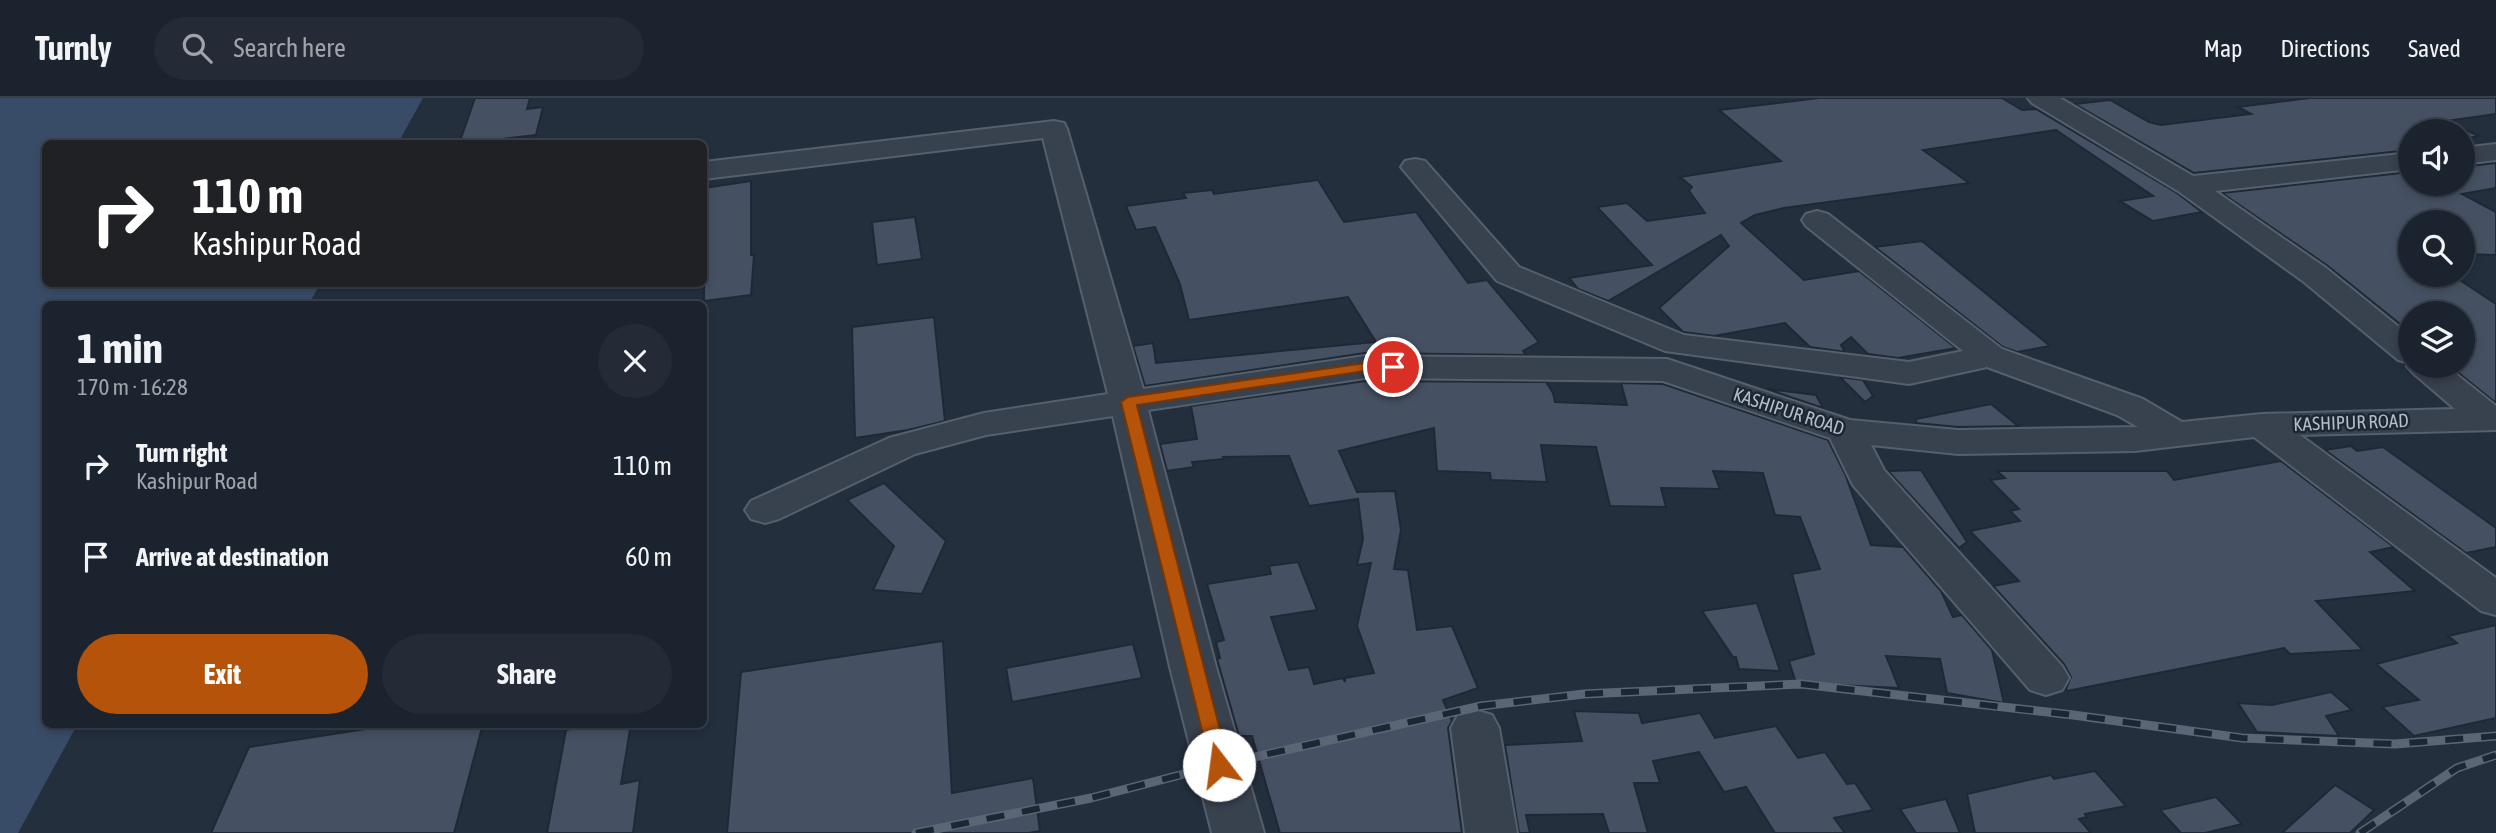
<!DOCTYPE html>
<html lang="en">
<head>
<meta charset="utf-8">
<style>
	body { margin:0; font-family:"Asap Condensed",sans-serif; background:#242b36; color:#f1f3f6; height:100vh; display:flex; flex-direction:column; font-size:26px; white-space:nowrap }
	* { box-sizing:border-box; margin:0 }
	p { font-size:23px; color:#a0a4aa }
	.icon { flex:none; width:38px; height:38px; fill:none; stroke:currentColor; stroke-width:2; stroke-linecap:round; stroke-linejoin:round }
	.map { position:relative; flex:1; overflow:hidden }
	.sheet { position:absolute; left:42px; top:203px; width:665px; height:427px; display:flex; flex-direction:column; background:#1b232e; border-radius:10px; box-shadow:0 4px 10px #0003,0 0 0 2px #39404a }
	.sheet>* { flex:none }
	.guide { position:absolute; left:42px; top:42px; width:665px; height:147px; border-radius:10px; box-shadow:0 4px 10px #0003,0 0 0 2px #39404a; background:#202124; color:#fff; overflow:hidden }
	.fabs { position:absolute; left:2398px; top:21px; display:grid; gap:14px }
	.fabs a { display:grid; place-items:center; width:77px; height:77px; border-radius:50%; background:#1b232e; box-shadow:0 4px 10px #0003,0 0 0 2px #39404a; font-size:35px }
	.pin { position:absolute; display:grid; place-items:center; width:60px; height:60px; color:#fff; margin:-30px; border:4px solid #fff; border-radius:50%; box-shadow:0 2px 7px #0007 }
	.me { position:absolute; width:77px; margin:-38px; rotate:345deg; stroke-linejoin:round; filter:drop-shadow(0 0 5px #0008) }
	.turn { display:flex; align-items:center; gap:24px; height:147px; padding:0 35px; font-size:32px }
	.turn .icon { width:91px; height:91px; stroke-width:2.5 }
	.turn b { display:block; font-size:49px; line-height:60px }
	.round { display:grid; place-items:center; flex:none; width:74px; height:74px; border-radius:37px; background:#242b36 }
	.headline { display:flex; align-items:center; justify-content:space-between; height:119px; padding:0 35px }
	h1 { font-size:42px; font-weight:700; line-height:52px }
	.primary-button { display:flex; gap:14px; margin-top:auto; padding:14px 35px }
	.primary-button a { flex:1; height:80px; border-radius:42px; background:#b45309; color:#fff; font-size:28px; font-weight:700; line-height:80px; text-align:center }
	.primary-button a+a { background:#242b36; color:#f1f3f6 }
	ul { padding:0; list-style:none }
	li { display:flex; align-items:center; gap:21px; height:91px; padding:0 35px }
	li div { flex:1 }
	li b { display:block; font-size:26px }
	li em { font-style:normal }
	header { display:flex; align-items:center; gap:42px; box-sizing:border-box; height:98px; padding:0 35px; background:#1b232e; border-bottom:2px solid #39404a }
	header strong { font-size:33px }
	nav { display:flex; gap:38px; margin-inline-start:auto; font-size:24px }
	.search { width:490px; height:63px; background:#242b36; display:flex; align-items:center; gap:18px; box-sizing:border-box; padding:0 24px; border-radius:38px; color:#a0a4aa; font-size:26px }
	.map>svg:first-child { display:block }
</style>
</head>
<body>
<header>
<strong>Turnly</strong>
<div class="search"><svg class="icon" aria-label="search" viewBox="0 0 24 24"><circle cx="10" cy="10" r="6"/><path d="M15 15l6 6"/></svg>Search here</div>
<nav><a>Map</a><a>Directions</a><a>Saved</a></nav>
</header>
<div class="map">
<svg width="2496" height="735" viewBox="0 0 2496 735">
	<rect width="100%" height="100%" fill="#242f3e"/>
	<path fill="#394c67" d="M0,0H423L398,45L46,46V186H320L309,206H46V626L77,627L18,735H0Z"/>
	<g fill="#455162" stroke="#1f2835" stroke-width="2">
		<path d="M475,0H530L527,11L543,9L536,37L459,46Z"/>
		<path d="M1819,0H2002L2022,12L2036,11L2177,95L2202,114L2153,123L2120,103L2153,98L2056,32L1923,52L1969,85L1784,110L1755,117L1741,125L1804,182L1859,173L1956,250L1898,260L1868,256L1851,239L1841,247L1845,254L1810,249L1785,225L1714,238L1683,234L1659,210L1729,148L1721,137L1608,203L1578,191L1569,180L1652,167L1597,109L1627,105L1647,123L1705,115L1689,93L1692,89L1680,79L1781,63L1719,12Z"/>
		<path d="M2310,0H2496V16L2446,23L2479,38L2462,41V33H2410V52L2194,75L2075,6L2110,2L2149,24L2161,27L2251,16L2238,9Z"/>
		<path d="M2496,65V90L2462,96L2496,114V157L2462,156V124H2410V177H2452L2496,206V305L2450,268H2462V215H2410V234L2328,168L2222,95L2410,74V86H2462V69Z"/>
		<path d="M1318,82L1344,124L1416,114L1468,185L1487,182L1539,244L1523,253L1526,257L1365,255L1145,288L1133,248L1153,245L1156,265L1376,244L1348,199L1189,222L1180,186L1155,129L1136,132L1126,108L1186,100L1183,95L1212,92L1214,96Z"/>
		<path d="M751,83V157H754L751,197L704,203V90Z"/>
		<path d="M915,119L922,161L877,167L872,124Z"/>
		<path d="M1922,143L2050,248L2017,254L2003,249L1875,149Z"/>
		<path d="M934,219L945,323L908,332L855,340L852,229Z"/>
		<path d="M1840,279L1863,282L1873,298L1865,304Z"/>
		<path d="M1365,283L1546,284L1553,295L1555,304L1627,307L1621,285L1663,286L1828,342L1845,376L1871,447L1903,449L1941,493L1953,519L1962,517L1992,552L2004,605L1947,595L1940,561L1886,558L1899,590L1796,585L1789,563L1814,556L1792,476L1820,471L1800,419L1775,417L1763,375L1713,373L1720,391L1661,390L1666,409L1610,408L1596,349L1541,347L1547,384L1491,382L1490,375L1437,373L1434,330L1339,353L1357,394L1395,393L1401,432L1394,471L1408,472L1417,532L1452,528L1478,590L1443,602L1452,623L1448,630L1462,735H1280L1252,638H1239L1217,561L1220,560L1216,544L1224,542L1207,486L1271,476L1269,468L1298,464L1317,512L1271,519L1289,572L1309,569L1314,586L1343,580L1345,584V580L1374,575L1357,528L1371,465L1357,467L1363,441L1358,401L1309,408L1289,358L1223,359L1224,361L1192,364L1194,369L1167,373L1160,346L1197,341L1191,308Z"/>
		<path d="M1767,291L1816,297L1823,310Z"/>
		<path d="M1991,306L2018,328L1958,329L1916,325V321Z"/>
		<path d="M2351,348L2357,353L2383,349L2496,430V449L2466,455L2325,352Z"/>
		<path d="M2281,363L2394,449L2370,454L2415,493L2316,503L2363,552L2290,556L2284,550L2067,593L2066,591L2071,579L2064,566L1993,488L2019,483L1970,433L2020,423L2010,413L2019,411L1990,382L2005,380L1997,373H2167L2174,382Z"/>
		<path d="M1921,372L1967,444L1959,450L1888,373Z"/>
		<path d="M884,385L946,443L922,496L873,492L894,448L847,402Z"/>
		<path d="M1757,505L1780,573L1739,571L1736,559H1733L1702,513Z"/>
		<path d="M2496,527V620L2414,638L2382,609L2419,602L2376,566L2457,545L2448,538Z"/>
		<path d="M943,543L952,695L1033,680L1040,733L1028,735H727L741,574Z"/>
		<path d="M1133,546L1142,580L1012,604L1006,570Z"/>
		<path d="M2331,594L2352,612L2326,618L2339,638L2257,634L2238,605L2272,607Z"/>
		<path d="M1574,613L1639,615L1642,625L1700,615L1715,640L1776,628L1798,660L1825,654L1847,686L1855,685L1873,712L1834,720L1845,735H1775L1746,689L1724,694L1699,654L1653,663L1660,685H1634L1648,735H1609L1603,716L1526,717L1530,735H1519L1505,647L1582,643Z"/>
		<path d="M398,626H483L454,735H211L249,649Z"/>
		<path d="M591,626H631L621,686L640,682L633,735H547L566,632Z"/>
		<path d="M2095,673L2126,708L2085,716L2087,719L2079,721L2091,735H1975L1967,696L2051,677L2054,681Z"/>
		<path d="M2335,687L2374,712L2350,735H2282Z"/>
		<path d="M2216,699L2242,726L2205,735H2181L2160,712Z"/>
		<path d="M1946,701L1960,735H1916L1900,711Z"/>
	</g>
	<g fill="none" stroke-linecap="round" stroke-linejoin="round">
		<defs>
			<g id="minor">
				<path d="M2028,0H2060L2193,78L2410,55V71L2215,93L2326,170L2410,238V268H2446L2496,308V332L2300,337L2496,480V517L2481,513L2254,339L2135,353L1958,356L1871,347L1884,372L2062,568L2069,580L2062,592L2046,597L2030,592L1853,387L1830,340L1663,283L1365,280L1148,312L1216,569L1264,735H1212L1170,569L1113,318L986,337L915,356L779,421L765,425L751,421L745,412L751,403L889,340L984,315L1108,296L1043,40L704,81V64L1054,23L1064,25L1067,31L1143,291L1365,258L1667,261L1850,322L1958,332L2138,329L2117,317L1987,269L1909,286L1665,253L1497,183L1401,69L1405,63L1415,61L1425,63L1519,169L1684,237L1909,264L1963,253L1806,128L1802,122L1806,116L1817,113L1828,116L2002,251L2143,301L2182,324L2262,316L2455,311L2413,275L2407,268L2409,265L2398,262L2304,184L2178,93L2032,5Z"/>
				<path d="M2496,46V62L2462,66V50Z"/>
				<path d="M1475,612L1492,617L1499,630L1517,735H1465L1451,630L1458,617Z"/>
			</g>
		</defs>
		<use href="#minor" stroke="#565f6c" stroke-width="4"/>
		<use href="#minor" fill="#38414e" fill-rule="evenodd"/>
		<defs>
			<g id="rail">
				<path d="M916,735L1091,700L1219,667L1481,608L1584,596L1801,586L2073,617L2242,640L2395,646L2496,638"/>
				<path d="M2360,735L2457,670L2496,657"/>
			</g>
		</defs>
		<use href="#rail" stroke="#5a6575" stroke-width="9"/>
		<use href="#rail" stroke="#1d2633" stroke-width="6" stroke-dasharray="18" stroke-linecap="butt"/>
	</g>
	<path fill="#b45309" stroke="#753606" stroke-width="2" d="M1365,265H1393L1400,269L1393,274L1365,273L1137,307L1229,667L1227,673L1219,675L1212,673L1121,304L1128,299Z"/>
	<g text-anchor="middle" stroke-width="5" stroke-linejoin="round" paint-order="stroke">
		<g font-size="19" fill="#b4bcc9" stroke="#1d2633">
			<text transform="translate(1789 313) rotate(18)" y="7">KASHIPUR ROAD</text>
			<text transform="translate(2351 324) rotate(-2)" y="7">KASHIPUR ROAD</text>
		</g>
	</g>
</svg>
<div class="fabs">
<a><svg class="icon" aria-label="sound" viewBox="0 0 24 24"><path d="M4 9h4l5-4v14l-5-4H4zM17 9q2 3 0 6"/></svg></a>
<a><svg class="icon" aria-label="search" viewBox="0 0 24 24"><circle cx="10" cy="10" r="6"/><path d="M15 15l6 6"/></svg></a>
<a><svg class="icon" aria-label="layers" viewBox="0 0 24 24"><path d="M12 4l9 5-9 5-9-5zM3 14l9 5 9-5"/></svg></a>
</div>
<div class="pin" style="left:1393px;top:269px;background:#d93025"><svg class="icon" aria-label="arrive" viewBox="0 0 24 24"><path d="M6 21V4h12l-3 4 3 4H6"/></svg></div>
<svg class="me" style="left:1219px;top:667px" viewBox="-20 -20 40 40"><circle r="19" fill="#fff"/><path d="M0-13L10 11 0 6-10 11z" fill="#b45309"/></svg>
<div class="guide">
<div class="turn"><svg class="icon" aria-label="right" viewBox="0 0 24 24"><path d="M7 20v-9h11M14 6l5 5-5 5"/></svg><div><b>110 m</b>Kashipur Road</div></div>
</div>
<section class="sheet">
<div class="headline"><div><h1>1 min</h1><p>170 m · 16:28</p></div><a class="round"><svg class="icon" aria-label="close" viewBox="0 0 24 24"><path d="M6 6l12 12M18 6L6 18"/></svg></a></div>
<ul>
<li><svg class="icon" aria-label="right" viewBox="0 0 24 24"><path d="M7 20v-9h11M14 6l5 5-5 5"/></svg><div><b>Turn right</b><p>Kashipur Road</p></div><em>110 m</em></li>
<li><svg class="icon" aria-label="arrive" viewBox="0 0 24 24"><path d="M6 21V4h12l-3 4 3 4H6"/></svg><div><b>Arrive at destination</b></div><em>60 m</em></li>
</ul>
<div class="primary-button"><a>Exit</a><a>Share</a></div>
</section>
</div>
</body>
</html>
